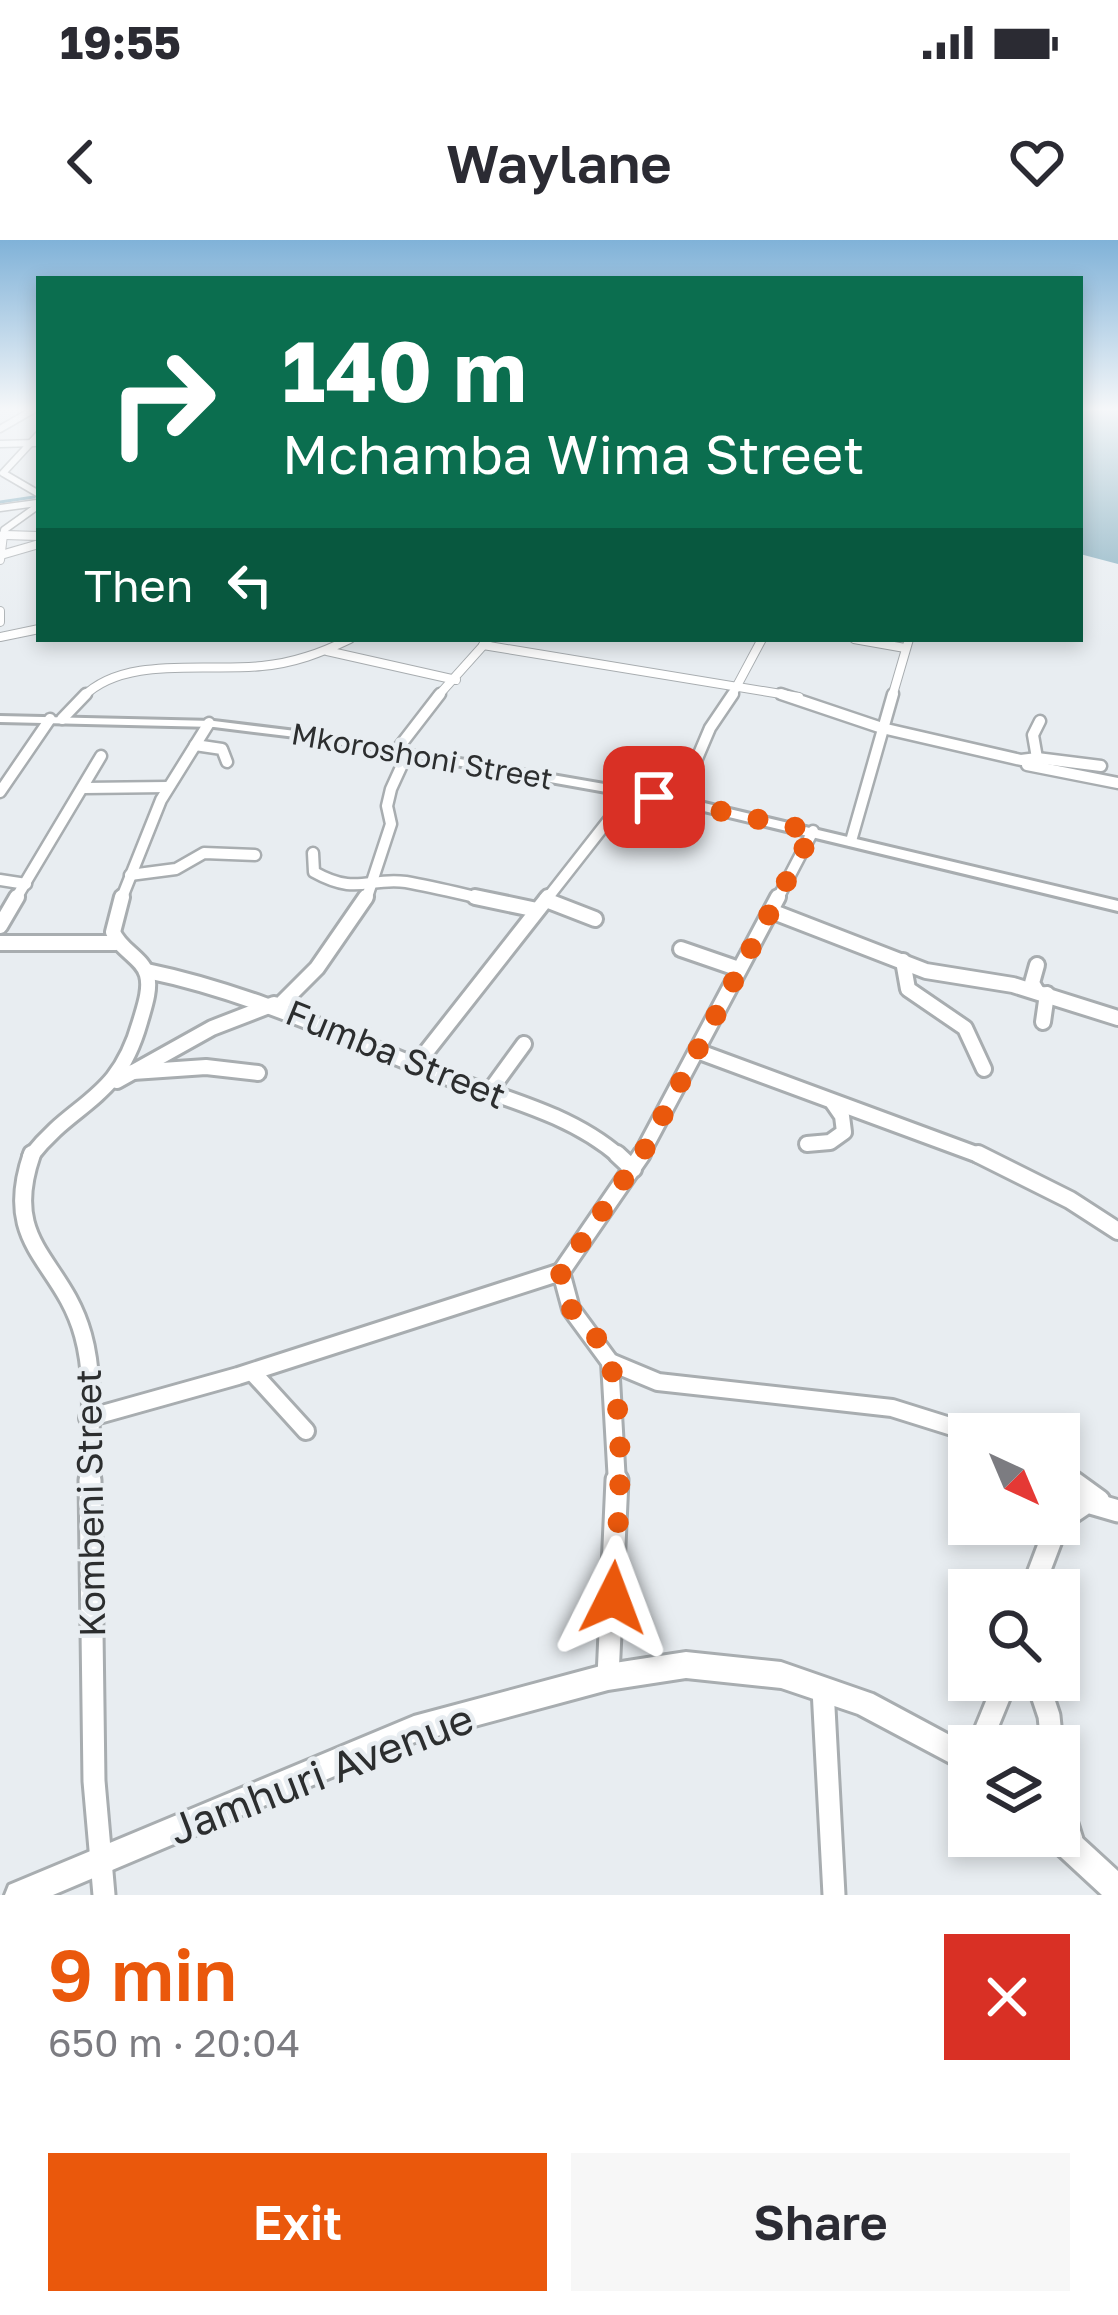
<!DOCTYPE html>
<html lang="en">
<head>
<meta charset="utf-8">
<style>
	body { margin:0; font-family:"Golos Text",sans-serif; background:#f7f7f7; color:#2b2b33; height:100vh; display:flex; flex-direction:column; font-size:45px; white-space:nowrap }
	* { box-sizing:border-box; margin:0 }
	p { font-size:39px; color:#7c7c81 }
	.icon { flex:none; width:66px; height:66px; fill:none; stroke:currentColor; stroke-width:2; stroke-linecap:round; stroke-linejoin:round }
	.map { position:relative; height:1655px; overflow:hidden }
	.sheet { display:flex; flex-direction:column; background:#fff; flex:1 }
	.sheet>* { flex:none }
	.banner { position:absolute; left:36px; top:36px; width:1047px; height:366px; border-radius:0px; box-shadow:0 6px 18px #0003; background:#0b6e4f; color:#fff; overflow:hidden }
	.needle { width:78px; rotate:136deg }
	.tools { position:absolute; left:948px; top:1173px; display:grid; gap:24px }
	.tools a { display:grid; place-items:center; width:132px; height:132px; border-radius:0px; background:#fff; box-shadow:0 6px 18px #0003; font-size:60px }
	.pin { position:absolute; display:grid; place-items:center; width:102px; height:102px; color:#fff; margin:-51px; border-radius:24px; box-shadow:0 6px 18px #0006 }
	.me { position:absolute; width:132px; margin:-66px; rotate:3deg; stroke-linejoin:round; filter:drop-shadow(0 0 9px #0008) }
	.turn { display:flex; align-items:center; gap:42px; height:252px; padding:0 48px; font-size:54px }
	.turn .icon { width:156px; height:156px; stroke-width:2.5 }
	.turn b { display:block; font-size:84px; line-height:102px }
	.then { display:flex; align-items:center; height:114px; padding:0 48px; background:#0003; gap:24px; font-size:45px }
	.round { display:grid; place-items:center; flex:none; width:126px; height:126px; border-radius:0px; background:#f7f7f7 }
	.overview { display:flex; align-items:center; justify-content:space-between; height:204px; padding:0 48px }
	h1 { font-size:72px; font-weight:600; line-height:90px; color:#ea580c }
	.action { display:flex; gap:24px; margin-top:auto; padding:24px 48px }
	.action a { flex:1; height:138px; border-radius:0px; background:#ea580c; color:#fff; font-size:48px; font-weight:600; line-height:138px; text-align:center }
	.action a+a { background:#f7f7f7; color:#2b2b33 }
	.status { display:flex; justify-content:space-between; align-items:center; height:84px; padding:0 60px; background:#fff; direction:ltr }
	.status svg { height:33px; fill:currentColor }
	header { display:flex; justify-content:space-between; align-items:center; height:156px; padding:0 48px; background:#fff; font-size:54px; font-weight:600 }
	.map>svg:first-child { display:block }
</style>
</head>
<body>
<div class="status"><b>19:55</b><svg viewBox="0 0 49 12"><path d="M0 12V9h3v3zM5 12V6h3v6zM10 12V3h3v9zM15 12V0h3v12zM26 1h20v11H26zM47 4h2v5h-2z"/></svg></div>
<header><svg class="icon" aria-label="back" viewBox="0 0 24 24"><path d="M15 5l-7 7 7 7"/></svg>Waylane<svg class="icon" aria-label="heart" viewBox="0 0 24 24"><path d="M12 20l-8-8c-3-5 5-10 8-4 3-6 11-1 8 4z"/></svg></header>
<div class="map">
<svg width="1118" height="1655" viewBox="0 0 1118 1655">
	<rect width="100%" height="100%" fill="#e8edf1"/>
	<path fill="#84aebf" d="M1080,170H1118V324L1080,314Z"/>
	<g fill="none" stroke-linecap="round" stroke-linejoin="round">
		<path stroke="#84aebf" stroke-width="3" d="M0,262L34,257"/>
		<defs>
			<g id="minor-far5">
				<path d="M0,189L33,170"/>
				<path d="M39,194L3,233L39,254"/>
				<path d="M0,204L35,203"/>
				<path d="M0,268L37,263"/>
				<path d="M4,295L39,296"/>
				<path d="M3,298L4,290L39,265"/>
			</g>
			<g id="minor-far4">
				<path d="M4,295L39,296"/>
				<path d="M1,315L39,304"/>
				<path d="M0,320L3,295"/>
				<path d="M0,371V382"/>
				<path d="M0,397L39,389"/>
				<path d="M854,399L905,408"/>
				<path d="M483,405L799,457"/>
				<path d="M327,411L456,440"/>
				<path d="M83,457C124,415 207,432 262,426C294,423 321,413 350,399"/>
				<path d="M437,457L489,399"/>
				<path d="M731,457L762,399"/>
				<path d="M892,457L909,399"/>
			</g>
			<g id="minor-far3">
				<path d="M781,454L882,488L1021,520L1037,518L1033,495L1040,481"/>
				<path d="M62,479L86,454"/>
				<path d="M195,505L222,509L227,522"/>
				<path d="M396,511L440,454"/>
				<path d="M1037,518L1101,526"/>
				<path d="M1027,525L1118,543"/>
				<path d="M84,548L168,547"/>
				<path d="M0,552L50,479"/>
				<path d="M679,561L710,488L733,454"/>
				<path d="M851,601L893,454"/>
				<path d="M313,613L314,632C357,656 368,637 406,642C434,647 462,654 489,660"/>
				<path d="M130,635L176,629L204,613L255,615"/>
				<path d="M0,640L26,644"/>
				<path d="M15,660L101,516"/>
				<path d="M121,660L161,560L209,483"/>
				<path d="M366,660L391,584L387,566L391,549L407,514"/>
				<path d="M546,660L629,554"/>
				<path d="M777,660L813,591"/>
			</g>
			<g id="minor-far2">
				<path d="M475,657L537,670"/>
				<path d="M546,660L595,679"/>
				<path d="M771,671L926,731L1013,745L1118,778"/>
				<path d="M0,686L17,657"/>
				<path d="M0,703H116"/>
				<path d="M681,709L739,729"/>
				<path d="M903,721L908,749L965,788L984,829"/>
				<path d="M147,731C249,752 339,795 435,833C497,857 569,872 620,917"/>
				<path d="M1036,750L1032,743L1037,725"/>
				<path d="M279,766L317,728L366,657"/>
				<path d="M1043,782L1047,754"/>
				<path d="M697,811L984,917"/>
				<path d="M416,825L548,657"/>
				<path d="M133,832L206,827L258,833"/>
				<path d="M117,841L212,788L274,764"/>
				<path d="M489,852L524,804"/>
				<path d="M807,904L830,902L844,892L842,876L833,863"/>
				<path d="M30,917C75,859 117,863 140,782C144,768 151,749 147,735C143,718 120,710 113,692L122,657"/>
				<path d="M640,917L778,657"/>
			</g>
			<g id="minor-far1">
				<path d="M32,914C0,1006 62,1019 83,1095C96,1141 89,1196 90,1243"/>
				<path d="M617,914L633,929"/>
				<path d="M978,914L1070,960L1118,991"/>
				<path d="M610,1122L658,1142L892,1168L975,1194"/>
				<path d="M254,1134L306,1191"/>
				<path d="M88,1178L238,1136L561,1032"/>
				<path d="M1059,1232L1074,1243"/>
				<path d="M617,1243L610,1122L571,1069L561,1032L642,914"/>
			</g>
			<g id="minor">
				<path d="M90,1240L94,1541L104,1655"/>
				<path d="M1070,1240L1099,1261"/>
				<path d="M1059,1281L1087,1262L1118,1271"/>
				<path d="M1032,1350L1057,1284"/>
				<path d="M608,1437L617,1240"/>
				<path d="M1037,1440L1049,1476L1052,1506"/>
				<path d="M823,1449L834,1655"/>
				<path d="M979,1506L1006,1440"/>
				<path d="M1059,1559L1072,1600"/>
			</g>
			<g id="tertiary">
				<path d="M0,476L214,481L304,492L679,557L1118,661V671L679,565L304,498L214,487L0,482Z"/>
				<path d="M686,1412L781,1422L873,1454L970,1506L969,1533L858,1474L781,1448L686,1438L608,1450L415,1502L53,1655H5L9,1645L414,1476L608,1424Z"/>
				<path d="M1059,1582L1069,1586L1118,1631V1655H1102L1049,1606L1045,1596H1059Z"/>
			</g>
		</defs>
		<use href="#minor-far5" stroke="#a8adb0" stroke-width="9"/>
		<use href="#minor-far4" stroke="#a8adb0" stroke-width="10"/>
		<use href="#minor-far3" stroke="#a8adb0" stroke-width="15"/>
		<use href="#minor-far2" stroke="#a8adb0" stroke-width="20"/>
		<use href="#minor-far1" stroke="#a8adb0" stroke-width="22"/>
		<use href="#minor" stroke="#a8adb0" stroke-width="27"/>
		<use href="#tertiary" stroke="#a8adb0" stroke-width="6"/>
		<use href="#minor-far5" stroke="#fff" stroke-width="6"/>
		<use href="#minor-far4" stroke="#fff" stroke-width="8"/>
		<use href="#minor-far3" stroke="#fff" stroke-width="10"/>
		<use href="#minor-far2" stroke="#fff" stroke-width="14"/>
		<use href="#minor-far1" stroke="#fff" stroke-width="16"/>
		<use href="#minor" stroke="#fff" stroke-width="21"/>
		<use href="#tertiary" fill="#fff" fill-rule="evenodd"/>
	</g>
	<linearGradient id="sky" x2="0" y2="1"><stop stop-color="#80b2d8"/><stop offset="0.42" stop-color="#f5f7f9"/><stop offset="1" stop-color="#f5f7f9" stop-opacity="0"/></linearGradient>
	<rect width="1118" height="402" fill="url(#sky)"/>
	<g fill="none" stroke-linecap="round" stroke-linejoin="round">
		<path stroke="#ea580c" stroke-width="21" stroke-dasharray="0 37.8" d="M613,1358C618,1284 627,1200 611,1126C602,1086 557,1077 561,1032L647,906L813,591L654,557"/>
	</g>
	<g text-anchor="middle" stroke-width="9" stroke-linejoin="round" paint-order="stroke">
		<g font-size="30" fill="#2c2e2f" stroke="#e8edf1">
			<text transform="translate(422 517) rotate(10)" y="10">Mkoroshoni Street</text>
		</g>
		<g font-size="36" fill="#2c2e2f" stroke="#e8edf1">
			<text transform="translate(396 814) rotate(22)" y="13">Fumba Street</text>
			<text transform="translate(90 1263) rotate(-91)" y="13">Kombeni Street</text>
		</g>
		<g font-size="42" fill="#2c2e2f" stroke="#e8edf1">
			<text transform="translate(321 1534) rotate(-21)" y="15">Jamhuri Avenue</text>
		</g>
	</g>
</svg>
<div class="tools">
<a><svg class="needle" viewBox="-14 -14 28 28"><path d="M0-13l5 13h-10z" fill="#e53935"/><path d="M0 13l5-13h-10z" fill="#7c7c81"/></svg></a>
<a><svg class="icon" aria-label="search" viewBox="0 0 24 24"><circle cx="10" cy="10" r="6"/><path d="M15 15l6 6"/></svg></a>
<a><svg class="icon" aria-label="layers" viewBox="0 0 24 24"><path d="M12 4l9 5-9 5-9-5zM3 14l9 5 9-5"/></svg></a>
</div>
<div class="pin" style="left:654px;top:557px;background:#d93025"><svg class="icon" aria-label="arrive" viewBox="0 0 24 24"><path d="M6 21V4h12l-3 4 3 4H6"/></svg></div>
<svg class="me" style="left:613px;top:1358px" viewBox="-20 -20 40 40"><path d="M0-17L14 15 0 8-14 15z" fill="#ea580c" stroke="#fff" stroke-width="4"/></svg>
<div class="banner">
<div class="turn"><svg class="icon" aria-label="right" viewBox="0 0 24 24"><path d="M7 20v-9h11M14 6l5 5-5 5"/></svg><div><b>140 m</b>Mchamba Wima Street</div></div>
<div class="then">Then<svg class="icon" aria-label="left" viewBox="0 0 24 24"><path d="M17 20v-9H6M10 6l-5 5 5 5"/></svg></div>
</div>
</div>
<section class="sheet">
<div class="overview"><div><h1>9 min</h1><p>650 m · 20:04</p></div><a class="round" style="background:#d93025;color:#fff"><svg class="icon" aria-label="close" viewBox="0 0 24 24"><path d="M6 6l12 12M18 6L6 18"/></svg></a></div>
<div class="action"><a>Exit</a><a>Share</a></div>
</section>
</body>
</html>
